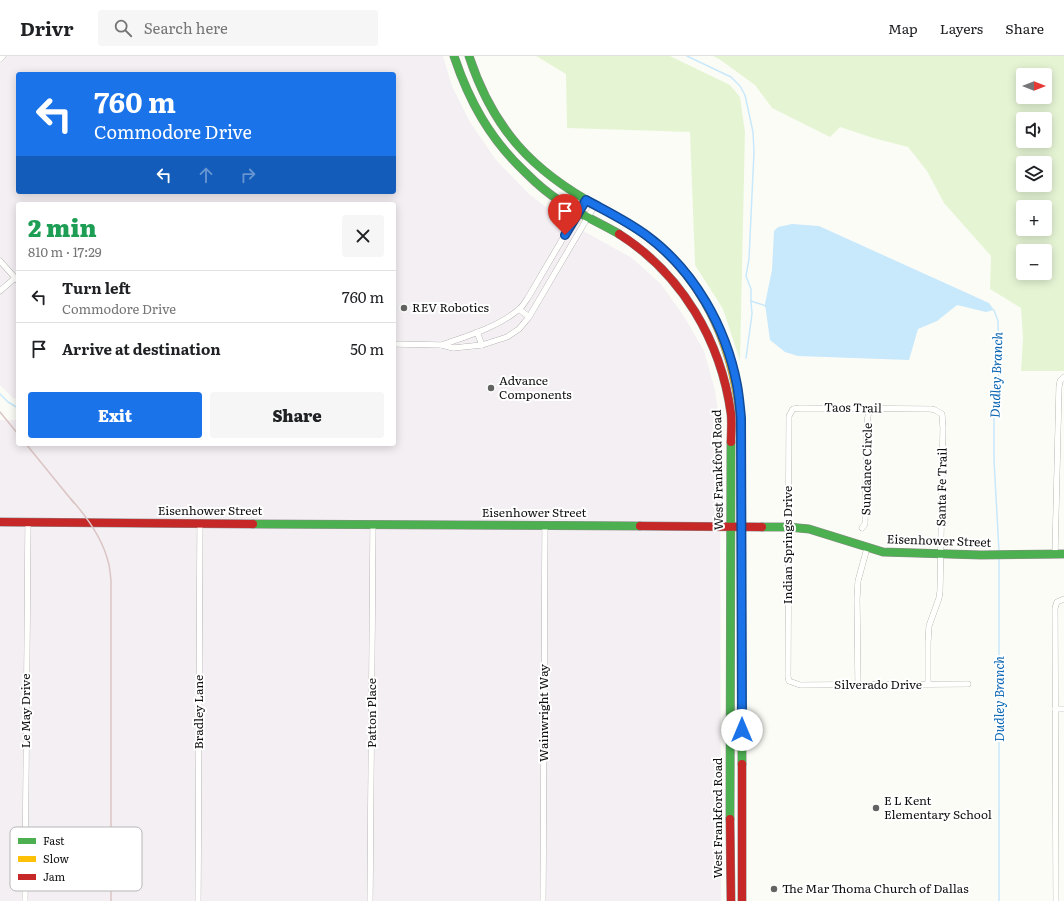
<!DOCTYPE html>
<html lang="en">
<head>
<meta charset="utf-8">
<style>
	body { margin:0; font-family:Literata,serif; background:#f6f6f6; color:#202124; height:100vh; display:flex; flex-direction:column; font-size:15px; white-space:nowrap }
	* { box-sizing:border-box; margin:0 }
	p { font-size:13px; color:#757577 }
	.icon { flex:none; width:22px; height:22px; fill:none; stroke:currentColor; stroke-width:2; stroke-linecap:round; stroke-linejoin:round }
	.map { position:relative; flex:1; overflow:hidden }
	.drawer { position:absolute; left:16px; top:146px; width:380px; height:244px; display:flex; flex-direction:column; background:#fff; border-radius:4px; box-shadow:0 2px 10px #0003 }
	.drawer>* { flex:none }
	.hud { position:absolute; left:16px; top:16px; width:380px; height:122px; border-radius:4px; box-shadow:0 2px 10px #0003; background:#1a73e8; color:#fff; overflow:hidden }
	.needle { width:26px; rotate:90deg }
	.fabs { position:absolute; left:1016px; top:12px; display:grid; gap:8px }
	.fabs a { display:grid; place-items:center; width:36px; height:36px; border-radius:4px; background:#fff; box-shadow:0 2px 10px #0003; font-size:20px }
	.pin { position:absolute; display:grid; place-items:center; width:34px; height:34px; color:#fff; margin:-41px -17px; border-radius:50% 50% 50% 0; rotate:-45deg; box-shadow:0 0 4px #0007 }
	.pin .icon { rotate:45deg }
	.me { position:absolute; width:44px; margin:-22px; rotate:0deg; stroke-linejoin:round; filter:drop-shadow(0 0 3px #0008) }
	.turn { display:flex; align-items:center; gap:14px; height:84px; padding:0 12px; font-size:18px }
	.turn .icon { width:52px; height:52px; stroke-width:2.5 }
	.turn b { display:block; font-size:28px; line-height:34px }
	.lanes { display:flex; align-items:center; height:38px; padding:0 12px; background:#0003; justify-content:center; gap:20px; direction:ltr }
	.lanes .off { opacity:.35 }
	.round { display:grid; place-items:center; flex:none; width:42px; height:42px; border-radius:4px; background:#f6f6f6 }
	.summary { display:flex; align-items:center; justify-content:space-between; height:68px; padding:0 12px }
	h1 { font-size:24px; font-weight:800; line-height:30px; color:#1e9e55 }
	.button { display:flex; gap:8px; margin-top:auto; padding:8px 12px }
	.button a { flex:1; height:46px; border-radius:4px; background:#1a73e8; color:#fff; font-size:16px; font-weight:800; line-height:46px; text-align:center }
	.button a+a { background:#f6f6f6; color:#202124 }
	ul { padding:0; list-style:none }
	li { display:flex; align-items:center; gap:12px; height:52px; padding:0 12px; border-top:1px solid #e0e0e0 }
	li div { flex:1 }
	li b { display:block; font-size:15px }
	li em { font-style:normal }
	header { display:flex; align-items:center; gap:24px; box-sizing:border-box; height:56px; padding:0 20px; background:#fff; border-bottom:1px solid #e0e0e0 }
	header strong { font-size:19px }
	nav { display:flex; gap:22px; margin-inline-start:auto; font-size:14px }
	.search { width:280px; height:36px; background:#f6f6f6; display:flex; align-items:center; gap:10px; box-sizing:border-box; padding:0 14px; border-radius:4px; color:#757577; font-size:15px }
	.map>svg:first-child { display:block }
</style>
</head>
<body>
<header>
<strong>Drivr</strong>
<div class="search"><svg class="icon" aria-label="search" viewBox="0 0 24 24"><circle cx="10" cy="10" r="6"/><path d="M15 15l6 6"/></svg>Search here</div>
<nav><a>Map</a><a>Layers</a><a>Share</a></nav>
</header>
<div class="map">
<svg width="1064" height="845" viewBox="0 0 1064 845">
	<rect width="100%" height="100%" fill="#fcfcf7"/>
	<path fill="#f4eff3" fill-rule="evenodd" d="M0,0H443L452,30L470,66L496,104L529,138L560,162L632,202L661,228L685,262L704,295L715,334L720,372L721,845H0V364H16L18,365V388H394V148H18V343L13,342L0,329ZM18,18H394V136H18Z"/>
	<g fill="#e5f5d4" fill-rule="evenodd">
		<path d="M536,0H670L730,29L740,41L745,76L740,305L723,253L695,209L690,76L567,72L566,18Z"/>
		<path d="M713,0H1064V315H1021L1023,282L1021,252L990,233L991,200L944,147L927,115L908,91L873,82L840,71L830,81L772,52L755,29L719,3ZM1023,19H1045V41H1023ZM1023,63H1045V85H1023ZM1023,107H1045V129H1023ZM1023,151H1045V173H1023ZM1023,195H1045V217H1023Z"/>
	</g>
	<path fill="#c8e8fb" d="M792,168L819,170L989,247L994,254L986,256L957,249L937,265L918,273L909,304L798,300L785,296L770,284L765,248L772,214L774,175L778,171Z"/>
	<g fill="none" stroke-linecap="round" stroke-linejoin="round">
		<g stroke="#c8e8fb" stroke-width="1.5">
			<path d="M687,0L731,21L740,30L745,39L753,76L754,96L749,203L746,220L751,233V245L766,250"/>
			<path d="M994,254L998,265L999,317L994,360V404L999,495"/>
			<path d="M746,302L752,258L751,245"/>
			<path d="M0,338L8,346L18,352"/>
			<path d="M999,845V501"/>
		</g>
		<defs>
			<g id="street">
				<path d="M0,3L3,0"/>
				<path d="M0,205L18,225"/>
				<path d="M0,235L15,222"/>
				<path d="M519,253L529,261"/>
				<path d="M477,276L482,289"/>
				<path d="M394,288L442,289L453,292L482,289L507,281L519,273L529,261L595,149"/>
				<path d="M442,289C467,280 498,271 518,254C523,251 526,244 529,240L586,143"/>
				<path d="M862,472L865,468L867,367L869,353"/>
				<path d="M1055,498L1059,331L1060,325L1064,321"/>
				<path d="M928,628V586L929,570L939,542L940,535L943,372L942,358L935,354L931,353L800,352L793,353L789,360L788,621L789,625L800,629L968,628"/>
				<path d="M858,629L857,543L858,525L867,492"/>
				<path d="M1055,653H1064"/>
				<path d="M25,845L28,466"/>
				<path d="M198,845L200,467"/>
				<path d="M370,845L373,468"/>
				<path d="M543,845L545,469"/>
				<path d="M1056,845L1055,552L1057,546L1064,543"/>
			</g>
			<g id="fast">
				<path d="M454,0C469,45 490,83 525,116C536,127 547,137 560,145C579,158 600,167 619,178"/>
				<path d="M469,0C493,73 532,115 599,151"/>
				<path d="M741,372L742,708"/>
				<path d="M253,468L640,470"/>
				<path d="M762,471H788L809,473L883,496L981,499L1064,498"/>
				<path d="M730,763L731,386"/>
			</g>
			<path id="slow" d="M599,151C616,160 633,169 648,181C708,227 736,298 741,372"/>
			<g id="jam">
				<path d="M619,178C682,218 721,285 731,358C732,367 731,377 731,386"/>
				<path d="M0,466L253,468"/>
				<path d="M640,470L762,471"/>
				<path d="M742,708V845"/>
				<path d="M730,763L731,845"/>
			</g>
		</defs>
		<use href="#street" stroke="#969694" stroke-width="6"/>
		<use href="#fast" stroke="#8d8d8b" stroke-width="9"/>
		<use href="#slow" stroke="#8d8d8b" stroke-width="9"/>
		<use href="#jam" stroke="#8d8d8b" stroke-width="9"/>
		<use href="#street" stroke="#fffffe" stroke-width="5.5"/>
		<use href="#fast" stroke="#4caf50" stroke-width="8"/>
		<use href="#slow" stroke="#ffc107" stroke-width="8"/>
		<use href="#jam" stroke="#c62828" stroke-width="8"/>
		<g stroke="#dbc5c4" stroke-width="1.5">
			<path d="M0,356L18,378"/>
			<path d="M26,388L74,447"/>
			<path d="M71,443C87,461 102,482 108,505C110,511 110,518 111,524V845"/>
		</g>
	</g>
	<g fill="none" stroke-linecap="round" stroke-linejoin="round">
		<defs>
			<path id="route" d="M565,179L586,144C606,155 627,165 646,179C694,214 726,271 737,329C739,340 740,351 741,362L742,674"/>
		</defs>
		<use href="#route" stroke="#114b97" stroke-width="10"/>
		<use href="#route" stroke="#1a73e8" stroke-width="7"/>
	</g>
	<g fill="#636361" stroke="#fff" stroke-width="1.5">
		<circle cx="404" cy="252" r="4"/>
		<circle cx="491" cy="332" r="4"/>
		<circle cx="876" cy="752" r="4"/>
		<circle cx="774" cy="833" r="4"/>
	</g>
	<g text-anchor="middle" stroke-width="4" stroke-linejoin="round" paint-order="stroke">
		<g font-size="12" fill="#101010" stroke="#fff" text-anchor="start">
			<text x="412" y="256">REV Robotics</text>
			<text x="499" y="329">Advance<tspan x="499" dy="14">Components</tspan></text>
			<text x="884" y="749">E L Kent<tspan x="884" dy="14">Elementary School</tspan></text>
			<text x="782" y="837">The Mar Thoma Church of Dallas</text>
		</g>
		<g font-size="12" fill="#101010" stroke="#fff">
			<text transform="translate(853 352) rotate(1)" y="4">Taos Trail</text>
			<text transform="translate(867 413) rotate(-89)" y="4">Sundance Circle</text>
			<text transform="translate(718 414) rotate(-91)" y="4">West Frankford Road</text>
			<text transform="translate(942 431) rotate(-89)" y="4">Santa Fe Trail</text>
			<text x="210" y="459">Eisenhower Street</text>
			<text x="534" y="461">Eisenhower Street</text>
			<text transform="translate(939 485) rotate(2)" y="4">Eisenhower Street</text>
			<text transform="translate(788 489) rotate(-90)" y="4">Indian Springs Drive</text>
			<text x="878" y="633">Silverado Drive</text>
			<text transform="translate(26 655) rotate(-90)" y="4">Le May Drive</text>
			<text transform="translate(199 656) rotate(-90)" y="4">Bradley Lane</text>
			<text transform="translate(372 657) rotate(-90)" y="4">Patton Place</text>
			<text transform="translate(544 657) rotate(-90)" y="4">Wainwright Way</text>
			<text transform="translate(718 762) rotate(-90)" y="4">West Frankford Road</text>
		</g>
		<g font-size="13" font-style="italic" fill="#0a65b2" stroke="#fff">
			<text transform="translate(996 319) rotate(-88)" y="5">Dudley Branch</text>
			<text transform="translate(999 643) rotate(-90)" y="5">Dudley Branch</text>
		</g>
	</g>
	<rect x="10" y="771" width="132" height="64" rx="6" fill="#fff" stroke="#b7b7b7" stroke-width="1"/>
	<rect x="18" y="782" width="18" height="6" fill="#4caf50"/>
	<rect x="18" y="800" width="18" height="6" fill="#ffc107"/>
	<rect x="18" y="818" width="18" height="6" fill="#c62828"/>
	<g font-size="11" fill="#101010">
		<text x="43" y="789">Fast</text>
		<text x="43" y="807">Slow</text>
		<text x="43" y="825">Jam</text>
	</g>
</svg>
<div class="fabs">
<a><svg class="needle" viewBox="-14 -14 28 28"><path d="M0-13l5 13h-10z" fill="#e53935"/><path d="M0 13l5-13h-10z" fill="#757577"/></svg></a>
<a><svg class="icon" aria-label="sound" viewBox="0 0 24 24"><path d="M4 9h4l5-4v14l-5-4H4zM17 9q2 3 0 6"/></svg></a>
<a><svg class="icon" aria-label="layers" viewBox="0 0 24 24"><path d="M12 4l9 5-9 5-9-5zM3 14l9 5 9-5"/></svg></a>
<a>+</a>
<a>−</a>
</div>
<div class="pin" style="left:565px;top:179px;background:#d93025"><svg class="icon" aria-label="arrive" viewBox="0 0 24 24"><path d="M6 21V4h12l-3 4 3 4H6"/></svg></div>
<svg class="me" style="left:742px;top:674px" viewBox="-20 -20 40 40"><circle r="19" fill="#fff"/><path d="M0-13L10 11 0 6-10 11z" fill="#1a73e8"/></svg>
<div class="hud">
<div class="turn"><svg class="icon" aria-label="left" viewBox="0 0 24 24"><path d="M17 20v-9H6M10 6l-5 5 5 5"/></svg><div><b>760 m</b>Commodore Drive</div></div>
<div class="lanes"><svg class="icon" aria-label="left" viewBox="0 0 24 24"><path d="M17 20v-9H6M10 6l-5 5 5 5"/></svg><svg class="icon off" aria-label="ahead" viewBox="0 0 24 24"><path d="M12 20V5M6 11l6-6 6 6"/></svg><svg class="icon off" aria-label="right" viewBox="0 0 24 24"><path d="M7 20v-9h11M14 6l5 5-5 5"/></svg></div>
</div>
<section class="drawer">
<div class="summary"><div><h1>2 min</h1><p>810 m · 17:29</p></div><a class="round"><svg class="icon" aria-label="close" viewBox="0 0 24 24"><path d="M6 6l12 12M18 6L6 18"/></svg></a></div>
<ul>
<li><svg class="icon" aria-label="left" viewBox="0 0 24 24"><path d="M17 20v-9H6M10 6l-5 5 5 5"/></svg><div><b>Turn left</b><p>Commodore Drive</p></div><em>760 m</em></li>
<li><svg class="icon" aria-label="arrive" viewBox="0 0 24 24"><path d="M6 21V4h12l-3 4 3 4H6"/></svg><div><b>Arrive at destination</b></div><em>50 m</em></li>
</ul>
<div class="button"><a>Exit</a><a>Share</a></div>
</section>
</div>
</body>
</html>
